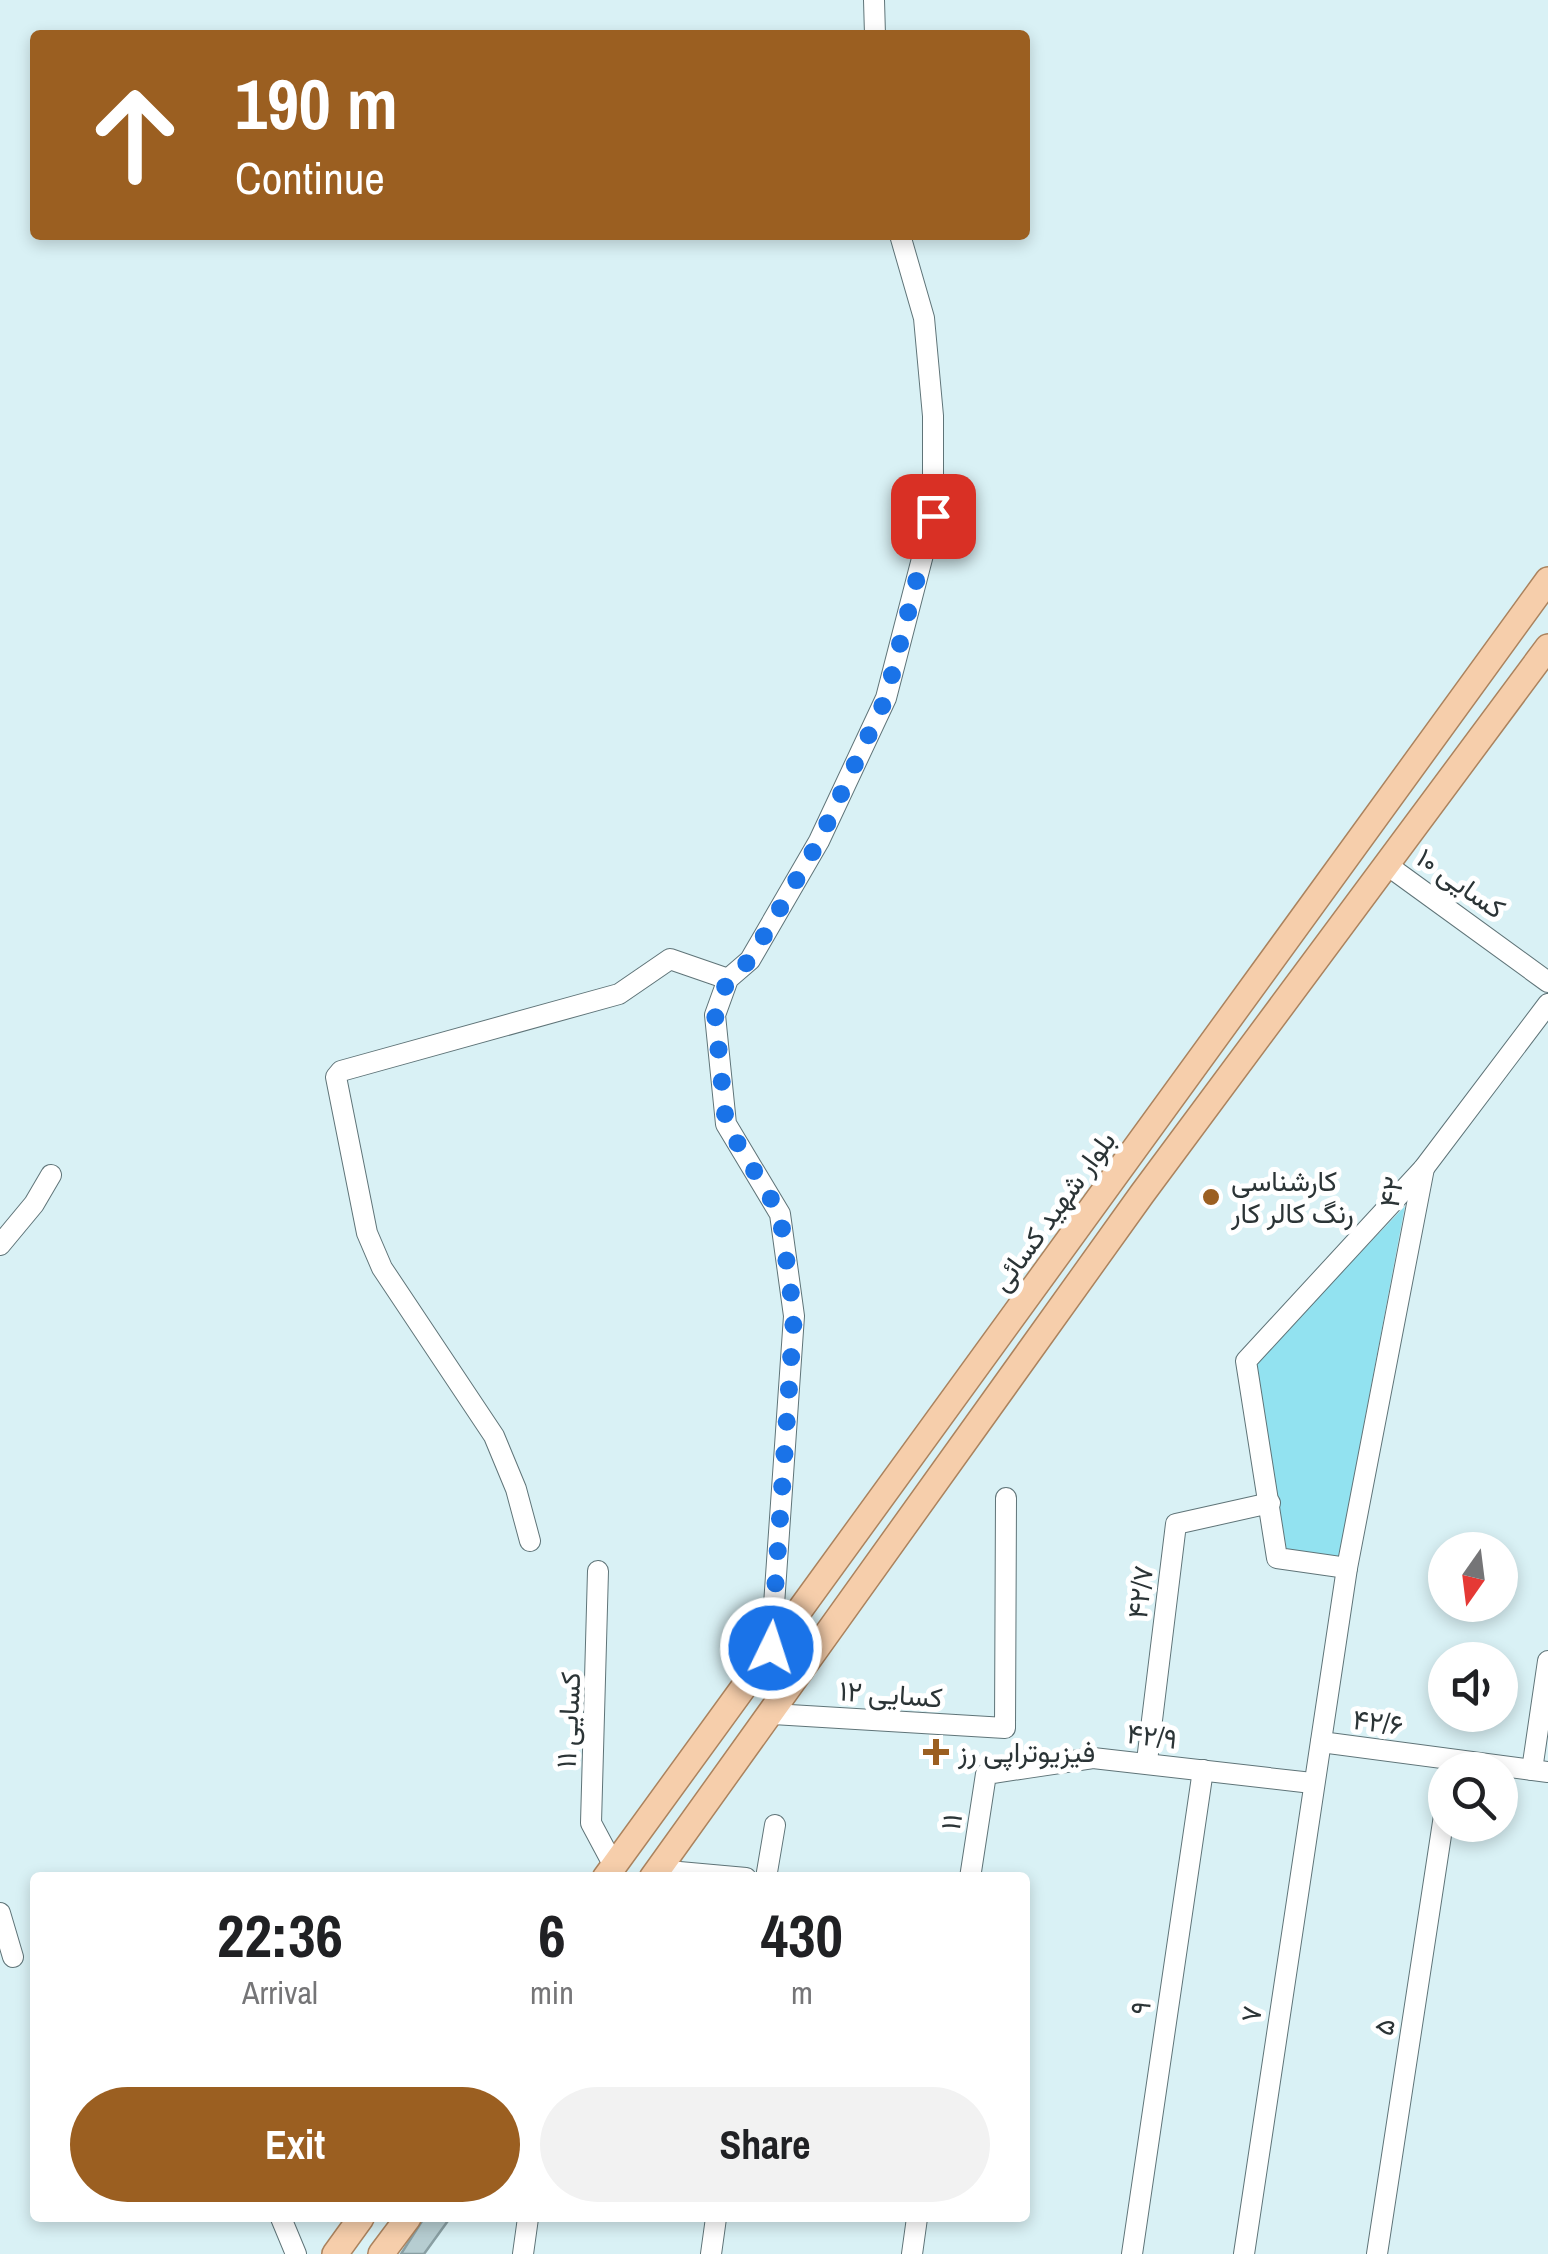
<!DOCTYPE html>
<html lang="en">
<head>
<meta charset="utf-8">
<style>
	body { margin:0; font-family:"Archivo Narrow",Vazirmatn,sans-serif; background:#f2f2f2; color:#202124; height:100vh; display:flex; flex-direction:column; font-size:38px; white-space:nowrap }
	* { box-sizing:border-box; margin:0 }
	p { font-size:32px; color:#757577 }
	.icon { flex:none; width:55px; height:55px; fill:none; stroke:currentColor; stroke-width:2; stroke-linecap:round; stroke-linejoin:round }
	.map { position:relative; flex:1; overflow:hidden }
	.side { position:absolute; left:30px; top:1872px; width:1000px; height:350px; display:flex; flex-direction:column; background:#fff; border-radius:10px; box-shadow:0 5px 15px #0003 }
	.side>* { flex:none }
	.guide { position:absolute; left:30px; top:30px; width:1000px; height:210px; border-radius:10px; box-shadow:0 5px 15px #0003; background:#9b5f21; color:#fff; overflow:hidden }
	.needle { width:65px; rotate:194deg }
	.tools { position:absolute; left:1428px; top:1532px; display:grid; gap:20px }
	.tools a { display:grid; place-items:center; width:90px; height:90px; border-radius:50%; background:#fff; box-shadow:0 5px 15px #0003; font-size:50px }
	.pin { position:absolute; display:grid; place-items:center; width:85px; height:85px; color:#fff; margin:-42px; border-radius:20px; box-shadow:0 5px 15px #0006 }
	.me { position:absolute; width:110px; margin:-55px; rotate:4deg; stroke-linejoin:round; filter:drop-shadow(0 0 8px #0008) }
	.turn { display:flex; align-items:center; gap:35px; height:210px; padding:0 40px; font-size:45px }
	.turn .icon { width:130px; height:130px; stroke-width:2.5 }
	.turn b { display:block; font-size:70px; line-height:85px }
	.eta { display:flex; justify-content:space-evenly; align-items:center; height:170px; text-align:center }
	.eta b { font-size:60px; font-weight:800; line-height:70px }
	.action { display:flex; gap:20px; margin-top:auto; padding:20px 40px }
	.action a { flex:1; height:115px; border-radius:60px; background:#9b5f21; color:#fff; font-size:40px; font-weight:800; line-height:115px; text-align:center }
	.action a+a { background:#f2f2f2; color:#202124 }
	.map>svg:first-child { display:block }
</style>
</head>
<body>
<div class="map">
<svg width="1548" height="2254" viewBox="0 0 1548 2254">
	<rect width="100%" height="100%" fill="#d9f1f5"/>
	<path fill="#92e2f0" d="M1405,1206L1339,1556L1287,1552L1255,1363Z"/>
	<path fill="#b6cdd1" stroke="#899fa3" stroke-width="2.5" d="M424,2218H450L424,2254H401Z"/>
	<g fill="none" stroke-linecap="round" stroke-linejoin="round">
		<defs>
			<g id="minor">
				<path d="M874,0L875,35"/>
				<path d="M1387,865L1548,982"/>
				<path d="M0,1245L34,1204L51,1175"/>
				<path d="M530,1541L516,1489L494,1436L382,1268L367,1233L336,1077L341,1071L619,994L670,959L728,979"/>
				<path d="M1347,1568L1277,1558L1246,1361L1424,1168L1548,1004"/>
				<path d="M598,1571L591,1823L614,1866"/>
				<path d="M771,1648L794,1316L780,1214L726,1124L715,1015L728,979L750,960L819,841L886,698L933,516V416L924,318L900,235"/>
				<path d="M773,1714L1005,1728L1006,1498"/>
				<path d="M1321,1742L1548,1772"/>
				<path d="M1147,1761L1176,1524L1270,1503"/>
				<path d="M1532,1770L1548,1661"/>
				<path d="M657,1870L746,1878"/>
				<path d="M766,1878L775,1825"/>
				<path d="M970,1878L986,1774L1093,1758L1312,1783"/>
				<path d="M0,1913L13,1957"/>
				<path d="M281,2218L296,2254"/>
				<path d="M523,2254L528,2218"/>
				<path d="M711,2254L716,2218"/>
				<path d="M912,2254L917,2218"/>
				<path d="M1132,2254L1203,1770"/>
				<path d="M1244,2254L1347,1568L1424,1168"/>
				<path d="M1377,2254L1445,1809"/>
			</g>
			<g id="major">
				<path d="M605,1878L1548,580"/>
				<path d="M652,1878L1142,1194L1548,647"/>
				<path d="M335,2254L361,2218"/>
				<path d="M381,2254L408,2218"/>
			</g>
		</defs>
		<use href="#minor" stroke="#5f7478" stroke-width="22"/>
		<use href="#major" stroke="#ab835e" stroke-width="28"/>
		<use href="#minor" stroke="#fff" stroke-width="20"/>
		<use href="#major" stroke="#f6ceab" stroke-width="25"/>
	</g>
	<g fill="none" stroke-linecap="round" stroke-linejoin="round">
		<path stroke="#1a73e8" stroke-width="18" stroke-dasharray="0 32.4" d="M771,1648L794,1316L780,1214L726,1124L715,1014L728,979L750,960L819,841L886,698L933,516"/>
	</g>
	<g fill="#9b5f21" stroke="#fff" stroke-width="4">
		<circle cx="1211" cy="1197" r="10"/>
		<path d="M931 1737h10v10h10v10h-10v10h-10v-10h-10v-10h10z"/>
	</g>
	<g text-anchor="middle" stroke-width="10" stroke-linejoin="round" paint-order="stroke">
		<g font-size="28" fill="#2b3436" stroke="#fff">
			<text transform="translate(1461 883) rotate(35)" y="10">۱۰ کسایی</text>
			<text transform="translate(1391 1192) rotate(-80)" y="10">۴۲</text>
			<text transform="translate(1053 1211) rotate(-54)" y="10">بلوار شهید کسائی</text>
			<text transform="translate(1140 1592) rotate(-83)" y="10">۴۲/۷</text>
			<text transform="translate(891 1694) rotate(4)" y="10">۱۲ کسایی</text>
			<text transform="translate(568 1720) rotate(-87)" y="10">۱۱ کسایی</text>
			<text transform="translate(1378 1722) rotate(7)" y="10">۴۲/۶</text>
			<text transform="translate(1152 1736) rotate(7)" y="10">۴۲/۹</text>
			<text transform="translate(951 1822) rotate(-81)" y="10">۱۱</text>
			<text transform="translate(1140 2008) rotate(-82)" y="10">۹</text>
			<text transform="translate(1251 2014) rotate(-82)" y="10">۷</text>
			<text transform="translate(1384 2027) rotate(-81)" y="10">۵</text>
		</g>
		<g font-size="28" fill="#2b3436" stroke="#fff" text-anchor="start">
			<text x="1231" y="1191">کارشناسی<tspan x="1231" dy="32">رنگ کالر کار</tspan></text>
			<text x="958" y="1762">فیزیوتراپی رز</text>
		</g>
	</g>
</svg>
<div class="tools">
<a><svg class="needle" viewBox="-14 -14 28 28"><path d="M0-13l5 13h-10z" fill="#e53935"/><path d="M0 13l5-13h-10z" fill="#757577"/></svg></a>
<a><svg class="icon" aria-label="sound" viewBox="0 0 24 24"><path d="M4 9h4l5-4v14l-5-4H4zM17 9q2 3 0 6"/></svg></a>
<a><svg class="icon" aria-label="search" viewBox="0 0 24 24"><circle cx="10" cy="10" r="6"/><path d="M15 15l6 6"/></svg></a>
</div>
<div class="pin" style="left:933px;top:516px;background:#d93025"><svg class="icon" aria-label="arrive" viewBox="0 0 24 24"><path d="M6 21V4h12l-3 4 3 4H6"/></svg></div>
<svg class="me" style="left:771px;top:1648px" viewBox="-20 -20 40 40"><circle r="17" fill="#1a73e8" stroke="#fff" stroke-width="3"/><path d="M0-11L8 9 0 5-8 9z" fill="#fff"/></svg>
<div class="guide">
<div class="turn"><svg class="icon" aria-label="ahead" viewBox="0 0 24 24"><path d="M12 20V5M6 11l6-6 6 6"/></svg><div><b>190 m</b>Continue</div></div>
</div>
<section class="side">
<div class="eta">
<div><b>22:36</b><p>Arrival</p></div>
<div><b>6</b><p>min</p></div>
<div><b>430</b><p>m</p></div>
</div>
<div class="action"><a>Exit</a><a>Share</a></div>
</section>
</div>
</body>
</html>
